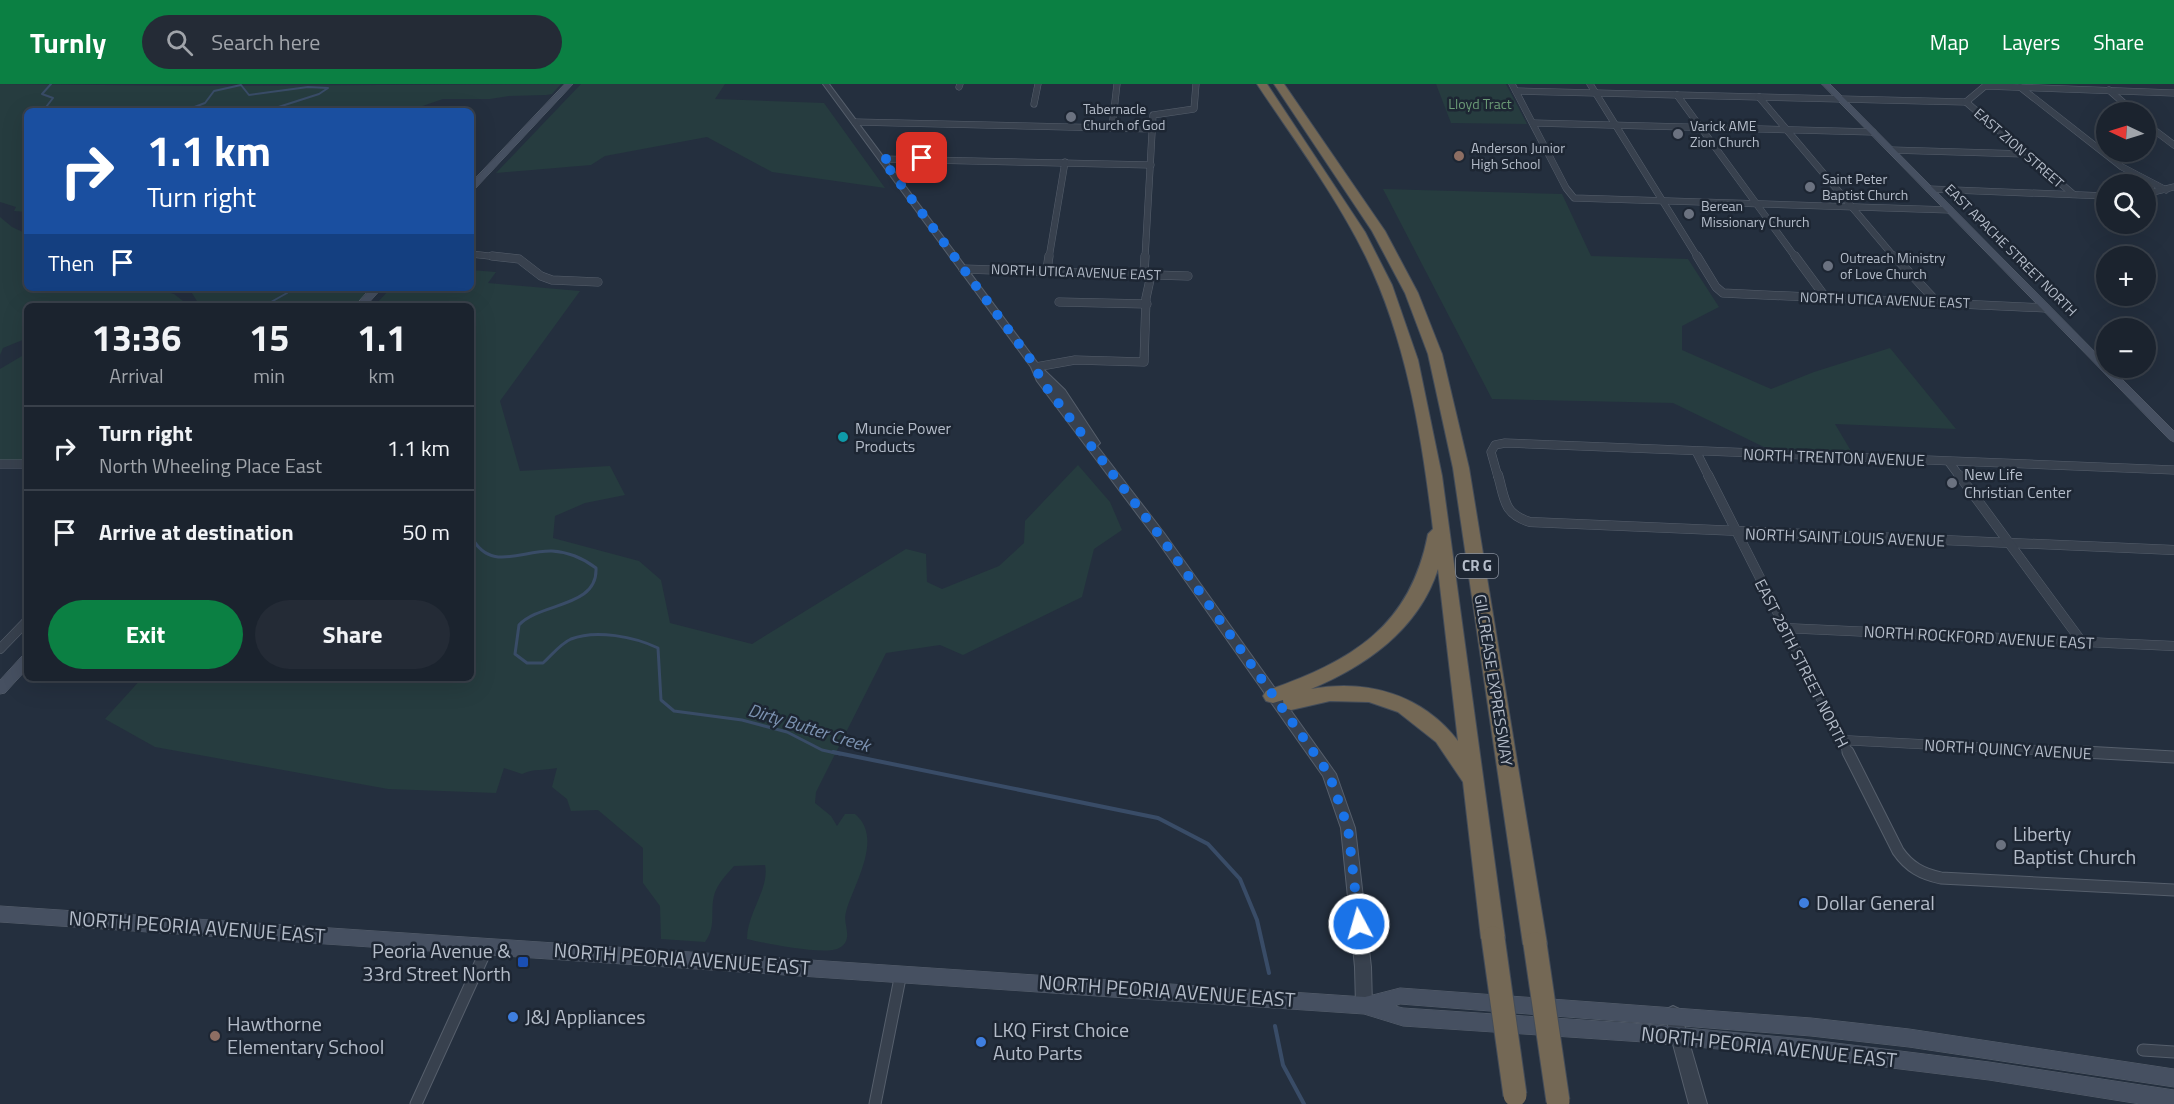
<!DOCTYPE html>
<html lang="en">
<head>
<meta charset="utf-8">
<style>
	body { margin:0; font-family:"Titillium Web",sans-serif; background:#242b36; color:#f1f3f6; height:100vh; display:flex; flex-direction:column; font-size:22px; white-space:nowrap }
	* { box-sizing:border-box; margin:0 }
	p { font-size:20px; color:#a0a4aa }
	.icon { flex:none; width:33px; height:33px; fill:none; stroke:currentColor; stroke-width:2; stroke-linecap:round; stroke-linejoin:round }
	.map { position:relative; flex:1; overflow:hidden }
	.details { position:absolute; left:24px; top:219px; width:450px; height:378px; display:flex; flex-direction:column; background:#1b232e; border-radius:9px; box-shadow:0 6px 24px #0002,0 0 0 2px #39404a }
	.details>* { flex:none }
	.guide { position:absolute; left:24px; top:24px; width:450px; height:183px; border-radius:9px; box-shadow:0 6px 24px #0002,0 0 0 2px #39404a; background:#1a4fa0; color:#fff; overflow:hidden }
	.needle { width:39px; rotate:274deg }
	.tools { position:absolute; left:2096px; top:18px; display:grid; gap:12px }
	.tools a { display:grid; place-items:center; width:60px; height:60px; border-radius:50%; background:#1b232e; box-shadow:0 6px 24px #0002,0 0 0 2px #39404a; font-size:30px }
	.pin { position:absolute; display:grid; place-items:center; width:51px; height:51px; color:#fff; margin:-26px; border-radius:12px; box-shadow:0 3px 9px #0006 }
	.me { position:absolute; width:66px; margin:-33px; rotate:354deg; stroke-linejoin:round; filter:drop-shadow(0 0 4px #0008) }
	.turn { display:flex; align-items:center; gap:21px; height:126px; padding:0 24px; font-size:27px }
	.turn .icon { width:78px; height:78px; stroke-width:2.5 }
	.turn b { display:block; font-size:42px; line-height:51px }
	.then { display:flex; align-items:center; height:57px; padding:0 24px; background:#0003; gap:12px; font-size:22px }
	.eta { display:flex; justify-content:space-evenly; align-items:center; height:102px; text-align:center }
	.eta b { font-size:36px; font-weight:700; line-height:42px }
	.primary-button { display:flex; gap:12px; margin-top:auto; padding:12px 24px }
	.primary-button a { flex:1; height:69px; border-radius:36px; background:#0b8043; color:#fff; font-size:24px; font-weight:700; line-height:69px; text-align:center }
	.primary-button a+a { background:#242b36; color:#f1f3f6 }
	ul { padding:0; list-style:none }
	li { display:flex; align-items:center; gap:18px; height:84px; padding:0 24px; border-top:2px solid #39404a }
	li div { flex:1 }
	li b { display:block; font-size:22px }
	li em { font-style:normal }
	header { display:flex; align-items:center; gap:36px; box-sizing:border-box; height:84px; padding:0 30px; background:#0b8043; color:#fff }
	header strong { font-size:28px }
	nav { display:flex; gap:33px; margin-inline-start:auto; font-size:21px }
	.search { width:420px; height:54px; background:#242b36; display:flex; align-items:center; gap:15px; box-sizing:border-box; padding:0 21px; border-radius:33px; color:#a0a4aa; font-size:22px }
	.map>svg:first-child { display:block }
</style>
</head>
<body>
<header>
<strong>Turnly</strong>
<div class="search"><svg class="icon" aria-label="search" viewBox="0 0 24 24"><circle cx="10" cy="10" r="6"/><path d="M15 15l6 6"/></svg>Search here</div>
<nav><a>Map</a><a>Layers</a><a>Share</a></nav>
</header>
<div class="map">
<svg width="2174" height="1020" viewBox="0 0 2174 1020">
	<rect width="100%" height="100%" fill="#242f3e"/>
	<g fill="#263c3f">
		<path d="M0,0L202,2L561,0L552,10L546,11L509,12L490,15H443L408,27H27V128L14,127L16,123L0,118Z"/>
		<path d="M581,0H725L715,15L824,19L885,104L772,88L707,53L605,72L591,81L496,89Z"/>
		<path d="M1436,0H1506L1527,40L1451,39Z"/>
		<path d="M1383,105L1562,110L1591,172L1688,175L1719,223L1682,242V266L1771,305L1814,288L1890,264L1956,345L1835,340L1851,367L1766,364L1673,319L1492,315Z"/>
		<path d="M0,133L12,143L27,150V204H155L174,210L183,217L179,222H27V247L23,250L25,255L3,264L0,271Z"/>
		<path d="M471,186L496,188L488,199L580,207L500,317L520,387L610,382L625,411L585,419L555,432L553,454L639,477L661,496L670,539L752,560L906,465L926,470L927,498L942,505L999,482L1024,459L1025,437L1078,381L1110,418L1122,446L1094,465L1082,513L963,571L940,561L886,569L816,708L815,719L831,732L837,742L845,730H855C884,754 854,799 846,828C842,841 855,855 839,864C825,872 764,859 747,855C747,829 770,804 765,781L734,782C728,789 720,797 716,806C708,824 718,841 705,858L661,855L660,822L643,799V764L598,726L571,727L567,715L552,703L557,684C544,687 534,684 522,690L504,684L496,709L388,705L155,663L105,635L142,594H471V222H374L391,204H471Z"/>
		<path d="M184,204H350L366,210L354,222H200L190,206Z"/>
		<path d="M27,269V378H0V285Z"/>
	</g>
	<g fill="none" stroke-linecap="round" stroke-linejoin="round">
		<g stroke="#394c67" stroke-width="2">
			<path d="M43,27L53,14L42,10L51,0"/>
			<path d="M184,27L205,19L214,7L241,1L249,11L308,3L328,4L319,10L266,27"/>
			<path d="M27,42L24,50L27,52"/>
			<path d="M264,222L287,209L290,204"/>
		</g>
		<g stroke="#394c67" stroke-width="3">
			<path d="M471,417V444"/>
			<path d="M471,452C490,489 521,466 552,467C568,468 583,474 596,484C598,524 540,518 519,541L515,570L527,579H543C552,571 560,560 571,555C596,545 635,553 658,564L661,616L674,627L742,636L787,648L822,666L840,670"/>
		</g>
		<g stroke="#394c67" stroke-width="4">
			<path d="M833,668L1158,734L1208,760L1240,795L1257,836L1269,889"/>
			<path d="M1275,942L1283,981L1304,1020"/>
		</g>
		<defs>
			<g id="minor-far3">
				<path d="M1512,0L1566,104L1574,114L1950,126"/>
				<path d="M1590,0L1698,174"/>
				<path d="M959,3L960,0"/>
				<path d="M2020,3L2122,83L2166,106"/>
				<path d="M2109,6L2134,28"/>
				<path d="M1516,7L1966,18L1985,2L2174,9"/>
				<path d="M1677,11L1796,174"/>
				<path d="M1759,13L1895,174"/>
				<path d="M1966,18L2073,110"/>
				<path d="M1034,20L1038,0"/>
				<path d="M855,38L1153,45"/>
				<path d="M1533,39L1873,48"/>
				<path d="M2145,39L2174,61"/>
				<path d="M1112,44L1117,0"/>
				<path d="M1891,66L2025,70"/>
				<path d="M882,75L1151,81"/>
				<path d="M1929,105L2106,112"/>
				<path d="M2145,110L2174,103"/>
				<path d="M471,170L507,174"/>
				<path d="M1049,174L1065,78"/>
				<path d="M1145,174L1153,31L1194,25L1196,0"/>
			</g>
			<g id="minor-far2">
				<path d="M492,172L519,175L541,192L552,196L598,198"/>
				<path d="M1697,172L1716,203L1723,209L2046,224"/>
				<path d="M1795,172L1826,214"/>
				<path d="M1894,172L1936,217"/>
				<path d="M963,185L1188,192"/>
				<path d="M1047,186L1049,172"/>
				<path d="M1144,189L1145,172"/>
				<path d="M1059,218L1147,220"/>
				<path d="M1036,283L1075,276L1144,278L1146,214L1151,191"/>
				<path d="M1696,367L1709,393"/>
				<path d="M1949,378L1960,393"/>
				<path d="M0,380H27"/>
				<path d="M1498,393L1491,368L1495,361L1505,359L2174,386"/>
			</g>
			<g id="minor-far1">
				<path d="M1498,391C1505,415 1503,430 1530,438L2174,466"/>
				<path d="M1708,391L1849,670"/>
				<path d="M1959,391L2082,558"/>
				<path d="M1784,544L2174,562"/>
				<path d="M0,565L27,537"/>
				<path d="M1841,656L2113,670"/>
			</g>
			<g id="minor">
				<path d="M1848,668L1898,767C1909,783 1922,790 1941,794L2174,806"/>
				<path d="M2084,668L2174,673"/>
				<path d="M2143,966L2174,968"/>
				<path d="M416,1020L488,862"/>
				<path d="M875,1020L901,889"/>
			</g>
			<g id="tertiary">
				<path d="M823,0H829L1039,281L1065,306L1100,359L1097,362L1164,449L1336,690L1355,744L1371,883L1372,921L1370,926L1364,929L1358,926L1356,921L1355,883L1341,744L1323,692L1156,455L1037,297L1031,283Z"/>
				<path d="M1673,922L1679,925L1681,930L1707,1020H1689L1665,930L1667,925Z"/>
			</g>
			<g id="secondary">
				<path d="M565,0H573L474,106L471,107V99Z"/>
				<path d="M1822,0H1830L2106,279V284H2111L2174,347V358L2170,356Z"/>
				<path d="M371,204H382L366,222H355Z"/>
				<path d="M27,571V585L5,609L0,610V596L22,572Z"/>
				<path d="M0,822L1365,913L1400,904L1811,934L1909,945L2174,985V1003L1909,963L1811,952L1400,920L1395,922L1403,924L1644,940L1803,955L1989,978L2174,1006V1020H2140L1989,996L1803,973L1644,958L1403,942L1364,930L0,838Z"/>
			</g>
			<g id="motorway">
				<path d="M1257,0H1267L1365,148L1392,201L1418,276L1442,392L1505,854L1501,861L1493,865L1485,861L1481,854L1463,698L1436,658L1398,628L1369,618L1330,617L1291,626L1284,624L1283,616L1273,619L1266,617L1263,612L1266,607C1351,577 1410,544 1428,450L1433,445C1422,353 1407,258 1366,173C1336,112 1295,57 1257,0ZM1438,485L1458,657C1422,610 1367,595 1311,605C1366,582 1419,545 1438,485Z"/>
				<path d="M1274,0H1284L1385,147L1418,209L1442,270L1469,384L1547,860L1543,867L1535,871L1527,867L1523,860L1453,384L1428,270L1405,209L1372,147Z"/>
			</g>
		</defs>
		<use href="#minor-far3" stroke="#565f6c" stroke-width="7"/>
		<use href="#minor-far2" stroke="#565f6c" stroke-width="9"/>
		<use href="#minor-far1" stroke="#565f6c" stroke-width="10"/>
		<use href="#minor" stroke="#565f6c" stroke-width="13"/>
		<use href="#tertiary" stroke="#565f6c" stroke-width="2"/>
		<use href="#secondary" stroke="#565f6c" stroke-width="1"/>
		<use href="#motorway" stroke="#434c59" stroke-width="2"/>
		<use href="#minor-far3" stroke="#38414e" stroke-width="6"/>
		<use href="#minor-far2" stroke="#38414e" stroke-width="8"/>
		<use href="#minor-far1" stroke="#38414e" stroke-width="9"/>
		<use href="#minor" stroke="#38414e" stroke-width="11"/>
		<use href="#tertiary" fill="#38414e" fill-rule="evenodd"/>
		<use href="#secondary" fill="#465061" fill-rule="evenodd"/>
		<use href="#motorway" fill="#746855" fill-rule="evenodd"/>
		<defs>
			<g id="motorway-bridge">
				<path d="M1493,854L1515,1011"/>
				<path d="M1535,860L1558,1017"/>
			</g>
		</defs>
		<use href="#motorway-bridge" stroke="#434c59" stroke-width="25" stroke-linecap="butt"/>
		<use href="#motorway-bridge" stroke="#746855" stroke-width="23"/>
	</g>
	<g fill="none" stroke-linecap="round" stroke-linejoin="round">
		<path stroke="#1a73e8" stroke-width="10" stroke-dasharray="0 18" d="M922,74L882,75L1036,283L1040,295L1160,452L1329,690L1348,744L1359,840"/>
	</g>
	<g fill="#6b7280" stroke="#1d2633" stroke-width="2">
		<circle cx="1071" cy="33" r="6"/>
		<circle cx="1678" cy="50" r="6"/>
		<circle cx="1810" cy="103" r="6"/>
		<circle cx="1689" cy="130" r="6"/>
		<circle cx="1828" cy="182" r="6"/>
		<circle cx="1952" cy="399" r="6"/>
		<circle cx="2001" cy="761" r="6"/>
	</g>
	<g fill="#8d6e63" stroke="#1d2633" stroke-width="2">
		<circle cx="1459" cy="72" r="6"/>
		<circle cx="215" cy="952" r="6"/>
	</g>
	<circle fill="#0f9aa8" stroke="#1d2633" stroke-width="2" cx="843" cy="353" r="6"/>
	<g fill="#3f7fe0" stroke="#1d2633" stroke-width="2">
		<circle cx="1804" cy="819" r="6"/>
		<circle cx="513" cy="933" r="6"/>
		<circle cx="981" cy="958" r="6"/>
	</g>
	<rect fill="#1a4fb4" stroke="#1d2633" stroke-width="2" x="517" y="872" width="12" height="12" rx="3"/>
	<g text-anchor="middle" stroke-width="5" stroke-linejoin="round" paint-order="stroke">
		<g font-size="14" fill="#6b9a76" stroke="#1d2633">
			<text x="1480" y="25">Lloyd Tract</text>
		</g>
		<g font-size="14" fill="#b4bcc9" stroke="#1d2633" text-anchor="start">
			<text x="1083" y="30">Tabernacle<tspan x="1083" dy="16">Church of God</tspan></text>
			<text x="1690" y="47">Varick AME<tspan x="1690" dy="16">Zion Church</tspan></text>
			<text x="1471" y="69">Anderson Junior<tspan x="1471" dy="16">High School</tspan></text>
			<text x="1822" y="100">Saint Peter<tspan x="1822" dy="16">Baptist Church</tspan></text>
			<text x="1701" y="127">Berean<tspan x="1701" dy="16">Missionary Church</tspan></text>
			<text x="1840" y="179">Outreach Ministry<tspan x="1840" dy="16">of Love Church</tspan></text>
		</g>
		<g font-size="14" fill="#b4bcc9" stroke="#1d2633">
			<text transform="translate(2019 64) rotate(41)" y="5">EAST ZION STREET</text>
			<text transform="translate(2011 166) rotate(45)" y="5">EAST APACHE STREET NORTH</text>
			<text transform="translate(1076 188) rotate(2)" y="5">NORTH UTICA AVENUE EAST</text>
			<text transform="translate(1885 216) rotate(2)" y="5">NORTH UTICA AVENUE EAST</text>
		</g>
		<rect fill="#1d2633" stroke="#878f9c" stroke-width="1.5" x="1456" y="470" width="42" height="24" rx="4.5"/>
		<g font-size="15" font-weight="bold" fill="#b4bcc9">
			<text x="1477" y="487">CR G</text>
		</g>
		<g font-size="16" fill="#b4bcc9" stroke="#1d2633" text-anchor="start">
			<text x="855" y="350">Muncie Power<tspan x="855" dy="18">Products</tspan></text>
			<text x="1964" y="396">New Life<tspan x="1964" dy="18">Christian Center</tspan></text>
		</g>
		<g font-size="16" fill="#b4bcc9" stroke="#1d2633">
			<text transform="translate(1834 373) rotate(2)" y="6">NORTH TRENTON AVENUE</text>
			<text transform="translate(1845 453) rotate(2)" y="6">NORTH SAINT LOUIS AVENUE</text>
			<text transform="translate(1979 553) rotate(3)" y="6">NORTH ROCKFORD AVENUE EAST</text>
			<text transform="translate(1802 579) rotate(63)" y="6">EAST 28TH STREET NORTH</text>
			<text transform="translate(1494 596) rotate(81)" y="6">GILCREASE EXPRESSWAY</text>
			<text transform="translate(2008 665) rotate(3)" y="6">NORTH QUINCY AVENUE</text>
		</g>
		<g font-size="18" font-style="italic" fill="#7c92b1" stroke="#1d2633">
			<text transform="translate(809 644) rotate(17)" y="6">Dirty Butter Creek</text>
		</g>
		<g font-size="20" fill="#b4bcc9" stroke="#1d2633" text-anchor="start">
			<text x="2013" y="757">Liberty<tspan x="2013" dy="23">Baptist Church</tspan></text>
			<text x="1816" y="826">Dollar General</text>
			<text x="511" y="874" text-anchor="end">Peoria Avenue &amp;<tspan x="511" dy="23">33rd Street North</tspan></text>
			<text x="525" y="940">J&amp;J Appliances</text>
			<text x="227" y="947">Hawthorne<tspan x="227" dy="23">Elementary School</tspan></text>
			<text x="993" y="953">LKQ First Choice<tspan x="993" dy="23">Auto Parts</tspan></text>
		</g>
		<g font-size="20" fill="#b4bcc9" stroke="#1d2633">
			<text transform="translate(197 843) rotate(4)" y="7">NORTH PEORIA AVENUE EAST</text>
			<text transform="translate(682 875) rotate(4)" y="7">NORTH PEORIA AVENUE EAST</text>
			<text transform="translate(1167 907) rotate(4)" y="7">NORTH PEORIA AVENUE EAST</text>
			<text transform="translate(1769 963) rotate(6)" y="7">NORTH PEORIA AVENUE EAST</text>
		</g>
	</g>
</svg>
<div class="tools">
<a><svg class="needle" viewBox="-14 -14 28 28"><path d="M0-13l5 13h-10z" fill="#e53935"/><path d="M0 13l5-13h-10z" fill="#a0a4aa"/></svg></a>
<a><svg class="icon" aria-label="search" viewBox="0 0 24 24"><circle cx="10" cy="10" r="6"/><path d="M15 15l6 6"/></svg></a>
<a>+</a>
<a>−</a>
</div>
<div class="pin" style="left:922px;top:74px;background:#d93025"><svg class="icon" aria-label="arrive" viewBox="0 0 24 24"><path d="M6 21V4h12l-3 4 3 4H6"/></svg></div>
<svg class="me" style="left:1359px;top:840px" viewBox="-20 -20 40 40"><circle r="17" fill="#1a73e8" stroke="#fff" stroke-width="3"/><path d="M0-11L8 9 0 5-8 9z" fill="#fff"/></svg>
<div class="guide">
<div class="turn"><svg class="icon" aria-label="right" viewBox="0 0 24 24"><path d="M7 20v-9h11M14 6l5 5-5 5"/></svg><div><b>1.1 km</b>Turn right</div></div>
<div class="then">Then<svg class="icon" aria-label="arrive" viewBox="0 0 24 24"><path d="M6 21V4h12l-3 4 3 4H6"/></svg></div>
</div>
<section class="details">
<div class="eta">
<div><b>13:36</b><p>Arrival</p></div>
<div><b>15</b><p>min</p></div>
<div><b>1.1</b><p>km</p></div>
</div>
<ul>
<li><svg class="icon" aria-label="right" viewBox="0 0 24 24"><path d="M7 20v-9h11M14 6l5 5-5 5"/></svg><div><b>Turn right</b><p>North Wheeling Place East</p></div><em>1.1 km</em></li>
<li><svg class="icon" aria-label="arrive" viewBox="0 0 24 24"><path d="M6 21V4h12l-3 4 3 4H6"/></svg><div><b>Arrive at destination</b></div><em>50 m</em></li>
</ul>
<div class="primary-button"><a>Exit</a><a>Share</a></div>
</section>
</div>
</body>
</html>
